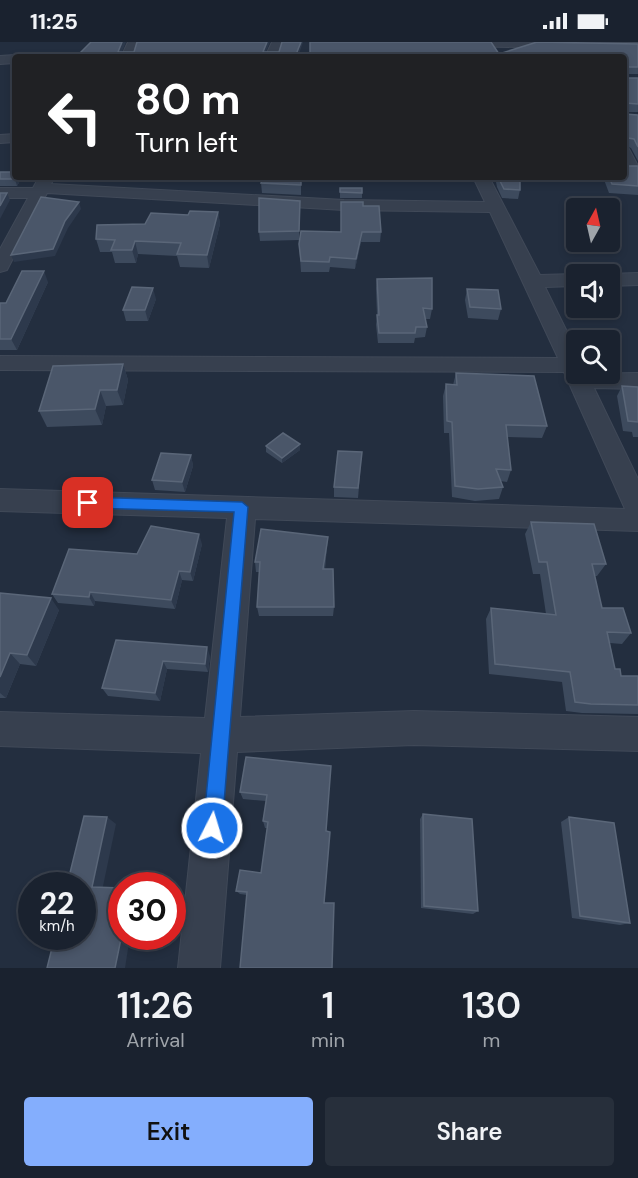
<!DOCTYPE html>
<html lang="en">
<head>
<meta charset="utf-8">
<style>
	body { margin:0; font-family:"DM Sans",sans-serif; background:#272f3b; color:#f1f3f6; height:100vh; display:flex; flex-direction:column; font-size:22px; white-space:nowrap }
	* { box-sizing:border-box; margin:0 }
	p { font-size:20px; color:#9fa4aa }
	.icon { flex:none; width:33px; height:33px; fill:none; stroke:currentColor; stroke-width:2; stroke-linecap:round; stroke-linejoin:round }
	.map { position:relative; height:926px; overflow:hidden }
	.panel { display:flex; flex-direction:column; background:#1a222f; flex:1 }
	.panel>* { flex:none }
	.guide { position:absolute; left:12px; top:12px; width:615px; height:126px; border-radius:6px; box-shadow:0 3px 9px #0003,0 0 0 2px #383f4b; background:#202124; color:#fff; overflow:hidden }
	.needle { width:39px; rotate:8deg }
	.controls { position:absolute; left:566px; top:156px; display:grid; gap:12px }
	.controls a { display:grid; place-items:center; width:54px; height:54px; border-radius:6px; background:#1a222f; box-shadow:0 3px 9px #0003,0 0 0 2px #383f4b; font-size:30px }
	.speed { position:absolute; left:18px; top:830px; display:flex; gap:12px; font-size:30px; font-weight:700; text-align:center }
	.speed>* { display:grid; place-content:center; width:78px; height:78px; border-radius:50%; background:#1a222f; box-shadow:0 3px 9px #0003,0 0 0 2px #383f4b; line-height:1 }
	.speed small { font-size:15px; font-weight:400 }
	.speed .limit { border:9px solid #d22; background:#fff; color:#111 }
	.pin { position:absolute; display:grid; place-items:center; width:51px; height:51px; color:#fff; margin:-26px; border-radius:12px; box-shadow:0 3px 9px #0006 }
	.me { position:absolute; width:66px; margin:-33px; rotate:5deg; stroke-linejoin:round; filter:drop-shadow(0 0 4px #0008) }
	.turn { display:flex; align-items:center; gap:21px; height:126px; padding:0 24px; font-size:27px }
	.turn .icon { width:78px; height:78px; stroke-width:2.5 }
	.turn b { display:block; font-size:42px; line-height:51px }
	.eta { display:flex; justify-content:space-evenly; align-items:center; height:102px; text-align:center }
	.eta b { font-size:36px; font-weight:600; line-height:42px }
	.cta { display:flex; gap:12px; margin-top:auto; padding:12px 24px }
	.cta a { flex:1; height:69px; border-radius:6px; background:#84aefd; color:#111; font-size:24px; font-weight:600; line-height:69px; text-align:center }
	.cta a+a { background:#272f3b; color:#f1f3f6 }
	.status { display:flex; justify-content:space-between; align-items:center; height:42px; padding:0 30px; background:#1a222f; direction:ltr }
	.status svg { height:16px; fill:currentColor }
	.map>svg:first-child { display:block }
</style>
</head>
<body>
<div class="status"><b>11:25</b><svg viewBox="0 0 49 12"><path d="M0 12V9h3v3zM5 12V6h3v6zM10 12V3h3v9zM15 12V0h3v12zM26 1h20v11H26zM47 4h2v5h-2z"/></svg></div>
<div class="map">
<svg width="638" height="926" viewBox="0 0 638 926">
	<rect width="100%" height="100%" fill="#232e3f"/>
	<g fill="none" stroke-linecap="round" stroke-linejoin="round">
		<defs>
			<g id="street">
				<path d="M128,0H140L133,15H121Z"/>
				<path d="M272,0H284L277,15H265Z"/>
				<path d="M451,0L638,1V7L456,4L452,3Z"/>
				<path d="M15,13L19,15H15V21L0,22V14Z"/>
				<path d="M15,92V100L0,101V93Z"/>
				<path d="M624,106L629,107L638,124L635,127L624,126Z"/>
				<path d="M39,135H55L51,142L344,158L485,160L473,135H489L540,233L576,232H577L576,244L545,245L576,308V332L638,331V347L594,346L638,437V489L255,477L240,675L414,669L638,675V709L414,703L237,710L220,926H178L201,711L0,704V670L205,676L227,476L0,469V447L625,467L564,330L0,328V314L558,316L490,170L344,168L47,151L9,224L7,228L0,230V207L28,156H0V146H33Z"/>
				<path d="M638,231V243L609,244L608,232Z"/>
			</g>
		</defs>
		<use href="#street" stroke="#404958" stroke-width="2"/>
		<use href="#street" fill="#37404f" fill-rule="evenodd"/>
	</g>
	<g fill="#3d4a5d">
		<path d="M638,2V32H625V36H638V70H625V72L638,73V119L631,106L625,104L624,101V15H310L499,12Z"/>
		<path d="M638,124V153L609,151L603,135H624Z"/>
		<path d="M0,130L15,135H20L21,137L17,144H0Z"/>
		<path d="M413,135H440L414,137Z"/>
		<path d="M495,135H520V148L518,157L502,156L497,145Z"/>
		<path d="M301,136V153L262,151L261,141Z"/>
		<rect x="340" y="146" width="22" height="10"/>
		<path d="M300,159L299,198L260,199L259,190Z"/>
		<path d="M363,164L381,190L380,200H361L355,227L330,225L329,230H301L299,202L341,190Z"/>
		<path d="M218,170L220,182L209,226L180,225L177,214L138,212L136,221H115L112,210H100L96,197L145,182L188,173Z"/>
		<path d="M377,237L432,267L430,277H425L427,285L425,295L415,296L414,301H378L376,283L377,273L376,247Z"/>
		<path d="M48,240L17,308H0V261H6Z"/>
		<path d="M467,247L501,267L498,278L468,276L465,258Z"/>
		<path d="M156,257L148,279H126L123,268Z"/>
		<path d="M123,322L128,338L123,363L106,364L102,383L47,385L39,369Z"/>
		<path d="M456,331L547,384L542,396L507,395L511,428L507,440L500,439L503,445L499,457L475,459L452,455L449,391H444L443,354L446,342L453,343Z"/>
		<path d="M622,344L638,345V395H633L632,390L623,389L617,354Z"/>
		<path d="M300,402V408L282,421L266,410V404Z"/>
		<path d="M362,410L358,456L334,455V445Z"/>
		<path d="M191,413L193,424L185,450L155,448L152,438Z"/>
		<path d="M531,480L606,522L597,534H595L602,566L631,591L622,602L610,601L615,627L621,634H638V672L582,671L566,669L562,640L489,632L486,577L491,566L546,572L540,532H533L525,492Z"/>
		<path d="M328,495L327,505L325,527L334,565L333,574H259L257,565L259,530H256L255,520Z"/>
		<path d="M202,502L193,539L182,538L175,567L95,559L94,564L58,561L52,552L137,512Z"/>
		<path d="M0,551L59,568L36,624L20,622L6,656H0Z"/>
		<path d="M116,598L210,614L208,630L167,627L160,659L108,654L102,646Z"/>
		<path d="M331,724L247,853L240,852L236,849L261,831L267,786H265L263,779L266,759L243,757L240,750Z"/>
		<path d="M423,772L478,869L473,872L421,866L420,777Z"/>
		<path d="M569,775L630,881L620,883L572,876L561,780Z"/>
	</g>
	<g fill="#2d394c">
		<path d="M122,0H126L120,15L118,10Z"/>
		<path d="M267,0H270L264,15L263,10Z"/>
		<path d="M301,0H303L298,15H295Z"/>
		<path d="M16,135H20L21,137L17,144L15,137Z"/>
		<path d="M7,151L10,158L0,177V164Z"/>
		<path d="M79,160L81,167L68,186L55,214L14,220L11,213L65,179Z"/>
		<path d="M218,170L220,182L209,226L207,213Z"/>
		<path d="M362,190L361,200L355,227L356,217Z"/>
		<path d="M135,199L138,212L136,221L132,208Z"/>
		<path d="M44,229L48,240L17,308L11,297Z"/>
		<path d="M153,246L156,257L148,279L145,268Z"/>
		<path d="M123,322L128,338L123,363L117,348Z"/>
		<path d="M100,348L106,364L102,383L95,367Z"/>
		<path d="M300,402V408L282,421V416Z"/>
		<path d="M191,413L193,424L185,450L182,440Z"/>
		<path d="M199,492L202,502L193,539L190,530Z"/>
		<path d="M328,495L327,505L323,537V527Z"/>
		<path d="M179,529L182,538L175,567L171,558Z"/>
		<path d="M90,550L95,559L94,564L89,555Z"/>
		<path d="M51,556L59,568L36,624L27,613Z"/>
		<path d="M207,605L210,614L208,630L205,622Z"/>
		<path d="M10,611L20,622L6,656L0,651V635Z"/>
		<path d="M163,619L167,627L160,659L155,651Z"/>
		<path d="M107,775L116,782L102,849L92,845Z"/>
		<path d="M122,894H130L125,926H115Z"/>
	</g>
	<g fill="#4a5669" stroke="#5a6678" stroke-width="1.5">
		<path d="M91,0H122L118,10H134L137,0H267L263,10H279L282,0H301L295,15H76Z"/>
		<path d="M310,0H491L499,12L537,0L638,2V25H625V36H638V62L625,61V72L638,73V105L634,97L628,96L624,86V15H310Z"/>
		<path d="M624,124H638V144L612,142L609,135H624Z"/>
		<path d="M0,130H15L16,135L15,137H0Z"/>
		<path d="M263,135L301,136V143L261,141Z"/>
		<path d="M498,135H520V148L504,147Z"/>
		<path d="M340,146H362V151L340,150Z"/>
		<path d="M0,151H7L0,164Z"/>
		<path d="M41,155L79,160L65,179L53,207L11,213Z"/>
		<path d="M259,156L300,159L299,189L259,190Z"/>
		<path d="M341,160H363V164H379L381,190H362L356,217L330,215L329,220L301,219L299,202L301,189L341,190Z"/>
		<path d="M190,169L218,170L207,213L177,212L181,201L135,199L132,208H111L115,198L96,197L97,183L145,182L151,171L188,173Z"/>
		<path d="M22,229H44L11,297H0V261H6Z"/>
		<path d="M432,236V267L423,266L427,285H416L415,291H379L377,273H379L377,237Z"/>
		<path d="M132,245L153,246L145,268H123Z"/>
		<path d="M467,247L498,248L501,267L470,265Z"/>
		<path d="M123,322L117,348H100L95,367L39,369L53,324Z"/>
		<path d="M456,331L534,334L547,384L506,383L511,428L496,427L503,445L478,447L455,444L452,380L447,379L446,342L457,343Z"/>
		<path d="M622,344L638,345V380L628,379Z"/>
		<path d="M283,391L300,402L282,416L266,404Z"/>
		<path d="M338,409L362,410L358,446L334,445Z"/>
		<path d="M161,411L191,413L182,440L152,438Z"/>
		<path d="M531,480L594,482L606,522H592L602,566H623L631,591L607,590L615,627H620L621,634H638V663L591,662L575,660L570,630L495,622L491,566L556,573L547,520H539Z"/>
		<path d="M151,484L199,492L190,530L179,529L171,558L90,550L89,555L52,552L69,507L137,512Z"/>
		<path d="M261,487L328,495L323,527H333L334,565H257L260,520H255Z"/>
		<path d="M0,551L51,556L27,613L10,611L0,635Z"/>
		<path d="M116,598L207,605L205,622L163,619L155,651L102,646Z"/>
		<path d="M246,715L331,724L326,789L330,790L324,861H334L332,926H240L247,850L236,849L240,828L261,831L268,780L263,779L267,753L240,750Z"/>
		<path d="M423,772L472,777L478,869L424,864Z"/>
		<path d="M84,774L107,775L92,845L122,846V892L115,926H47L55,894H82V843H67Z"/>
		<path d="M569,775L614,781L630,881L580,874Z"/>
	</g>
	<path fill="#1a73e8" stroke="#114b97" stroke-width="1.5" d="M88,455L242,460L248,465L222,786L219,792L212,795L206,792L203,786L234,470L88,466L81,461Z"/>
</svg>
<div class="controls">
<a><svg class="needle" viewBox="-14 -14 28 28"><path d="M0-13l5 13h-10z" fill="#e53935"/><path d="M0 13l5-13h-10z" fill="#9fa4aa"/></svg></a>
<a><svg class="icon" aria-label="sound" viewBox="0 0 24 24"><path d="M4 9h4l5-4v14l-5-4H4zM17 9q2 3 0 6"/></svg></a>
<a><svg class="icon" aria-label="search" viewBox="0 0 24 24"><circle cx="10" cy="10" r="6"/><path d="M15 15l6 6"/></svg></a>
</div>
<div class="speed"><div>22<small>km/h</small></div><div class="limit">30</div></div>
<div class="pin" style="left:88px;top:461px;background:#d93025"><svg class="icon" aria-label="arrive" viewBox="0 0 24 24"><path d="M6 21V4h12l-3 4 3 4H6"/></svg></div>
<svg class="me" style="left:212px;top:786px" viewBox="-20 -20 40 40"><circle r="17" fill="#1a73e8" stroke="#fff" stroke-width="3"/><path d="M0-11L8 9 0 5-8 9z" fill="#fff"/></svg>
<div class="guide">
<div class="turn"><svg class="icon" aria-label="left" viewBox="0 0 24 24"><path d="M17 20v-9H6M10 6l-5 5 5 5"/></svg><div><b>80 m</b>Turn left</div></div>
</div>
</div>
<section class="panel">
<div class="eta">
<div><b>11:26</b><p>Arrival</p></div>
<div><b>1</b><p>min</p></div>
<div><b>130</b><p>m</p></div>
</div>
<div class="cta"><a>Exit</a><a>Share</a></div>
</section>
</body>
</html>
